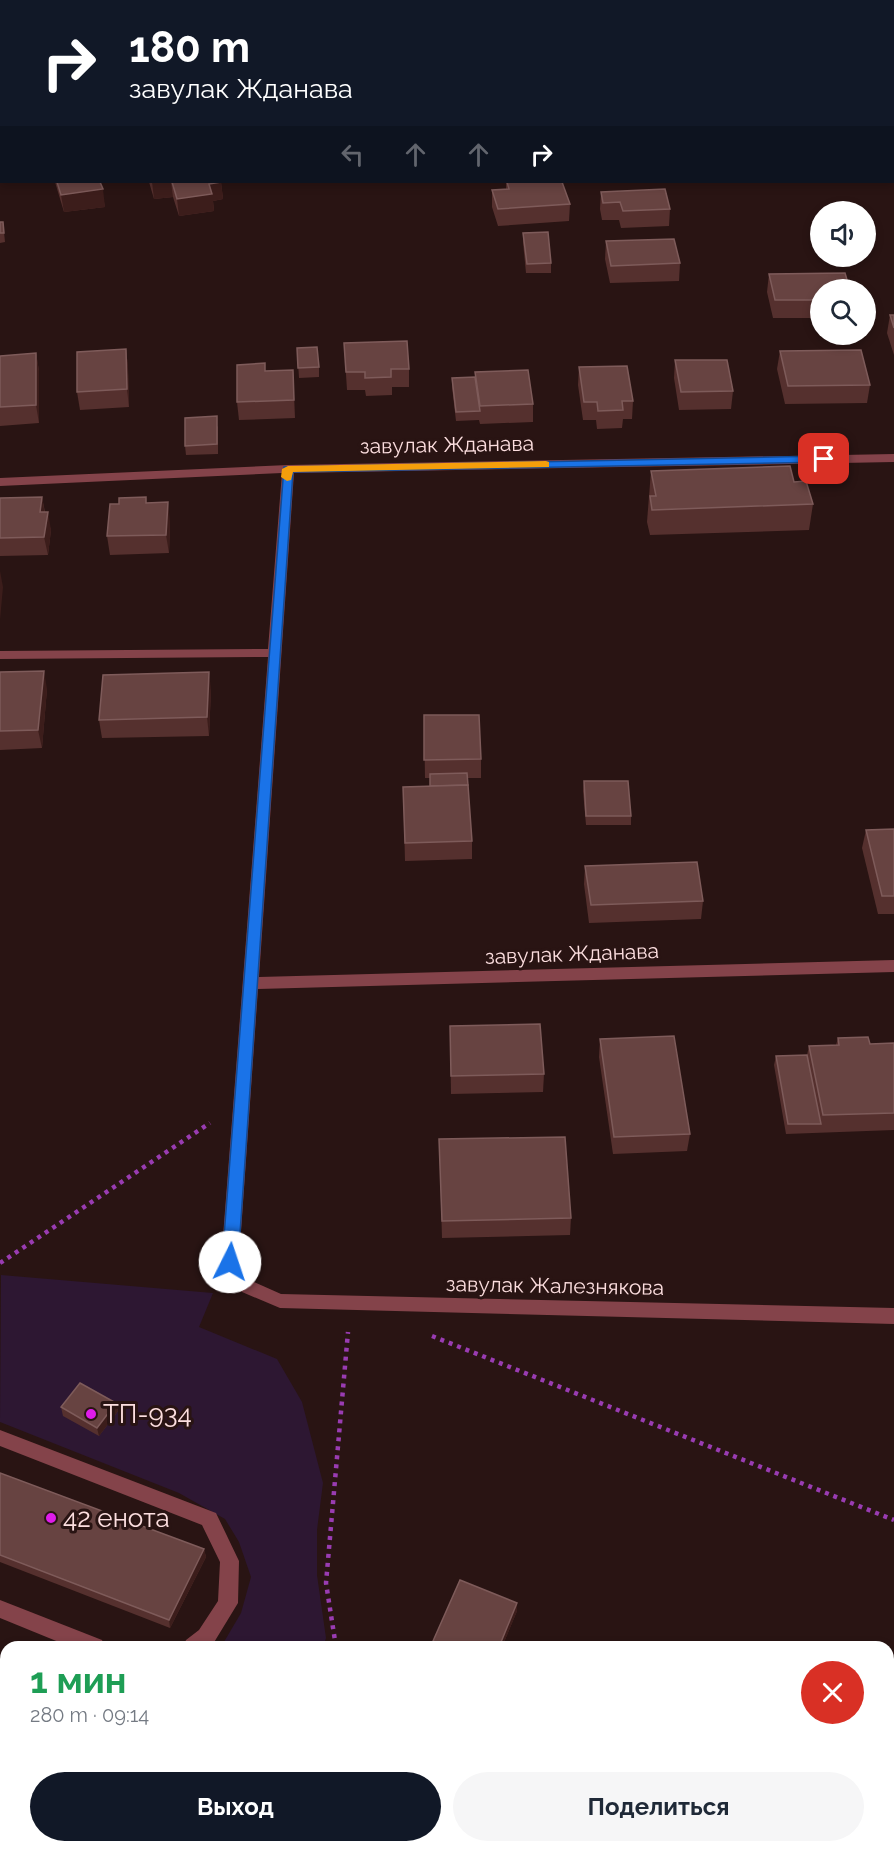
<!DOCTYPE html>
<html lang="ru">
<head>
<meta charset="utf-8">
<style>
	body { margin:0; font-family:Raleway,sans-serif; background:#f6f6f7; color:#1f2937; height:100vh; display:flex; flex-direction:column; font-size:22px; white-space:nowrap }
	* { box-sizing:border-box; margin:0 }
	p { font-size:20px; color:#747a83 }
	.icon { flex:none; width:33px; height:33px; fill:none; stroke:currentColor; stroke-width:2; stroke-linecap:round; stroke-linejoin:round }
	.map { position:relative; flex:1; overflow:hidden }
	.sheet { position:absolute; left:0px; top:1641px; width:894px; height:212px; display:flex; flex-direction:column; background:#fff; border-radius:18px 18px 0 0; box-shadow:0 3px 9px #0003 }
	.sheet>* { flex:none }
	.guide { position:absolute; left:0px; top:0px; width:894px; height:183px; box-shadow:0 3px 9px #0003; background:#111827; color:#fff; overflow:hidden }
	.tools { position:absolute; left:810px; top:201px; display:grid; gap:12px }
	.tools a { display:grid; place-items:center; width:66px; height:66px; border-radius:50%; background:#fff; box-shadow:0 3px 9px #0003; font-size:30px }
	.pin { position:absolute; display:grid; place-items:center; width:51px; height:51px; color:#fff; margin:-26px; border-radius:12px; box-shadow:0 3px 9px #0006 }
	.me { position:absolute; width:66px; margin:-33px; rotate:4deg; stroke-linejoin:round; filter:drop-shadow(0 0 4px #0008) }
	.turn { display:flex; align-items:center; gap:21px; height:126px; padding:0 30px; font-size:27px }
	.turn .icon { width:78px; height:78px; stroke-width:2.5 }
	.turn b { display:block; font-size:42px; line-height:51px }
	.lanes { display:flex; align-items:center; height:57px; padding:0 30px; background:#0003; justify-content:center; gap:30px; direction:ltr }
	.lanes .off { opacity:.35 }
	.round { display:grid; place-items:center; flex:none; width:63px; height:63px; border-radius:32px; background:#f6f6f7 }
	.summary { display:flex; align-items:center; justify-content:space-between; height:102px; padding:0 30px }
	h1 { font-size:36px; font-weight:700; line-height:45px; color:#1e9e55 }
	.action { display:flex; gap:12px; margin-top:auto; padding:12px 30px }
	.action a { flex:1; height:69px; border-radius:36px; background:#111827; color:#fff; font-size:24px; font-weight:700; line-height:69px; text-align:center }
	.action a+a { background:#f6f6f7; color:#1f2937 }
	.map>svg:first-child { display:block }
</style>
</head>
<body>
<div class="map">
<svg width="894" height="1852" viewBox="0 0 894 1852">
	<rect width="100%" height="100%" fill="#291413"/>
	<g fill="#2d1732">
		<path d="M1,1275L213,1293L199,1327L277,1359L302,1402L323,1483L317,1530V1575L326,1638L323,1647H221L241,1613L251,1577L239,1542L225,1519L179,1493L0,1422Z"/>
		<path d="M56,1846H192V1847L189,1852H54Z"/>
	</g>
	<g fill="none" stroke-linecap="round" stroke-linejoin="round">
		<g stroke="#993cb2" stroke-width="4.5" stroke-dasharray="4 5" stroke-linecap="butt">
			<path d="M0,1263L210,1123"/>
			<path d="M432,1336L894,1520"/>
			<path d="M336,1647L326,1583L348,1332"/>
		</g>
		<g fill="#84434a" fill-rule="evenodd">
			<rect x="244" y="0" width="10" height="2"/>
			<path d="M652,0H662L651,2Z"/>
			<path d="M894,454V462L294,473L259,977L894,960V972L258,989L239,1260L254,1282L281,1294L894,1308V1324L280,1308L242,1292L221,1262L268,657L0,659V651L268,649L282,473L0,486V478L288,465Z"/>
			<path d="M0,1430L216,1513L239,1561L238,1603L213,1644L209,1647H183L186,1640L199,1630L218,1601L220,1562L202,1525L0,1446Z"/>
			<path d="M0,1600L102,1640L105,1647H71L0,1618Z"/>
			<path d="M0,1825L6,1827V1846H8L6,1847L0,1845Z"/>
			<path d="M230,1846H251L249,1852H229Z"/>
			<path d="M330,1846H365L367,1852H332Z"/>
		</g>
		<g fill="#f2ad6f" fill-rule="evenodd">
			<path d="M685,0H712L684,2Z"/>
			<rect x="0" y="61" width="2" height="6"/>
		</g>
	</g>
	<g fill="#55302e">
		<path d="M55,182H100L105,207L64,212Z"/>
		<path d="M149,182H221L223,199L213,201L214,211L179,216L173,197L154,199Z"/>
		<path d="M506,182H562L570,204L569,221L498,226L492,207V190L506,189Z"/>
		<path d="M601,192L670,209L669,226L621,228L619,220H602L600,209Z"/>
		<path d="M0,222H3L5,242L0,243Z"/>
		<path d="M523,233L551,263V273H526L523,242Z"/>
		<path d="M606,241L680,263L679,281L610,283L605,259Z"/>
		<path d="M769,274L820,290V318H773L767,292Z"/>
		<path d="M890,315H894V355L887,333Z"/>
		<path d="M344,343L409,369V387H392V395L366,396L365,390H347Z"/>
		<path d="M297,348L319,367V377L299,378Z"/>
		<path d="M126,349L128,367L129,407L80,410L77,392Z"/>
		<path d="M780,351L870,385L867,403L785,404L777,369Z"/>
		<path d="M36,353L39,371V423L0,426V356Z"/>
		<path d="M675,360L733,391L731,409L679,410L674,378Z"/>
		<path d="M579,367L633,401L632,419H623L622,428L597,429L596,420H583L578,385Z"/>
		<path d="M293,370L295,418L239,420L237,402L265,371Z"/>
		<path d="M475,372L533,404V422L480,424L479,420L456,421L452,387V378L475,380Z"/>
		<path d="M218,426V454L186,455L185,446Z"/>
		<path d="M651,471L794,482L813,504L809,530L650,535L647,522Z"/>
		<path d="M42,497L45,512L51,530L48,555L0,556V498Z"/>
		<path d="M146,503L170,521L169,553L110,555L107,536Z"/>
		<path d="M0,672L47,689L42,748L0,750Z"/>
		<path d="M211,690L209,736L102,738L99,720Z"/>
		<path d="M424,715L481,759V778H467L472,841V859L405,861L403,787L430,786V778H425Z"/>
		<path d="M584,781L631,816V825H586L583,791Z"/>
		<path d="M894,829V914H878L862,848L866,830Z"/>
		<path d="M585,866L703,901L701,919L589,923L584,884Z"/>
		<path d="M450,1026L544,1074L543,1092L451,1094Z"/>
		<path d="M838,1038L870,1044L894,1043V1130L786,1134L774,1065L776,1056L807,1055L809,1046L836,1045Z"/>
		<path d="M600,1039L690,1134L687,1151L613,1154L599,1057Z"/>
		<path d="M439,1139L571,1218L570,1235L442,1238Z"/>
		<path d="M116,1403L118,1411L99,1436L63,1416L61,1407Z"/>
		<path d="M0,1473L204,1549L206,1557L170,1628L0,1562Z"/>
		<path d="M517,1603V1611L502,1647H433V1641Z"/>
	</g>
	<g fill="#3c1d1b">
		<path d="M152,182H171L173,197L154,199Z"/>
		<path d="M221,182L223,199L213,201L214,211L179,216L177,199L209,184Z"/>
		<path d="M103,189L105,207L64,212L61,195Z"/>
		<path d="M126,349L128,367L129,407L127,389Z"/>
		<path d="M36,353L39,371V423L36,405Z"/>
		<path d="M42,497L45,515L40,512Z"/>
		<path d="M168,502L170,521L169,553L166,535Z"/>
		<path d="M48,512L51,530L48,555L44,537Z"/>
		<path d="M0,571L3,587L0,620Z"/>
		<path d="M44,671L47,689L42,748L38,730Z"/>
		<path d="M209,672L211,690L209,736L207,717Z"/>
		<path d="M116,1403L118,1411L99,1436L97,1428Z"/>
		<path d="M204,1549L206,1557L170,1628L169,1620Z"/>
		<path d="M517,1603V1611L502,1647H499Z"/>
	</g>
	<g fill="#674341" stroke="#7e5b5a" stroke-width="1.5">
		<path d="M57,182H100L103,189L61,195Z"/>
		<path d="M172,182H221L209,184L212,194L177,199Z"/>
		<path d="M507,182H562L570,204L498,209L492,190L509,189Z"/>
		<path d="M665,189L670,209L623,211L620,202L603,203L601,192Z"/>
		<path d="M0,222H3L4,233H0Z"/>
		<path d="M548,232L551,263L527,264L523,233Z"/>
		<path d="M674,239L680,263L611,266L606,241Z"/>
		<path d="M845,273L850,290H820V300H775L769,274Z"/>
		<path d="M890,315H894V328Z"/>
		<path d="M407,341L409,369H391V377L365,378V372H346L344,343Z"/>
		<path d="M317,347L319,367L298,368L297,348Z"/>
		<path d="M126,349L127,389L77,392V352Z"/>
		<path d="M861,350L870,385L788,386L780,351Z"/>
		<path d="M36,353V405L0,407V356Z"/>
		<path d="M675,360H727L733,391L681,392Z"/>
		<path d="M265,363V371L293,370L294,400L237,402V365Z"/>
		<path d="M627,366L633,401H622L623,410L598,411L597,402H584L579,367Z"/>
		<path d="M528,370L533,404L480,406L475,372Z"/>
		<path d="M475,377L480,411L456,412L452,378Z"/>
		<path d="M217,416V444L185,446V418Z"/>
		<path d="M790,466L794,482L806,481L813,504L652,510L650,496H656L651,471Z"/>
		<path d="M42,497L40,512H48L44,537L0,538V498Z"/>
		<path d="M146,497V503L168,502L166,535L107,536L110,504H119V498Z"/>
		<path d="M44,671L38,730L0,731V672Z"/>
		<path d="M209,672L207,717L99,720L103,675Z"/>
		<path d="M424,715H479L481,759L424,760Z"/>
		<path d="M467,773L468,785L430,786V774Z"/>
		<path d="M584,781H628L631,816H586Z"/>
		<path d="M468,785L472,841L405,843L403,787Z"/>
		<path d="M894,829V896H882L866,830Z"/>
		<path d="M697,862L703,901L591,905L585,866Z"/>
		<path d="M540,1024L544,1074L451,1076L450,1026Z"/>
		<path d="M674,1036L690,1134L614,1137L600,1039Z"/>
		<path d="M868,1037L870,1044L894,1043V1113L823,1115L809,1046L839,1045L838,1038Z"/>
		<path d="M807,1055L821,1124H788L776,1056Z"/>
		<path d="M565,1137L571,1218L442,1221L439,1139Z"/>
		<path d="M80,1383L116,1403L97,1428L61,1407Z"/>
		<path d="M0,1473L204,1549L169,1620L0,1555Z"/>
		<path d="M460,1580L517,1603L499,1647H447L433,1641Z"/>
	</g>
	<path fill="#1a73e8" stroke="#114b97" stroke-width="1.5" d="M824,456L828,457V462L293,472L238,1262L236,1266L230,1268L225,1266L222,1262L284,467Z"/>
	<path fill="#f59e0b" d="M546,461L549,462V467L293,472L291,480L287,481L281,477L282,469L288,466Z"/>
	<g fill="#df1cea" stroke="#291413" stroke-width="2">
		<circle cx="91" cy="1414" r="6"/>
		<circle cx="51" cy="1518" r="6"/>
	</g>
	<g text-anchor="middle" stroke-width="6" stroke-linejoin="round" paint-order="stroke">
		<g font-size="21" fill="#fcdedf" stroke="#291413">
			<text transform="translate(447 445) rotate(-1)" y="7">завулак Жданава</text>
			<text transform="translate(572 954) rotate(-2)" y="7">завулак Жданава</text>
			<text transform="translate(555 1286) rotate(1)" y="7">завулак Жалезнякова</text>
		</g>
		<g font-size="26" fill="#fcdedf" stroke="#291413" text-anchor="start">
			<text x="103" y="1423">ТП-934</text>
			<text x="63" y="1527">42 енота</text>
		</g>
	</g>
</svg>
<div class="tools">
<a><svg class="icon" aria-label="sound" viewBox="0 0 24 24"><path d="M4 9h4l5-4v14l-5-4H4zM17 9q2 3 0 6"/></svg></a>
<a><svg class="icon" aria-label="search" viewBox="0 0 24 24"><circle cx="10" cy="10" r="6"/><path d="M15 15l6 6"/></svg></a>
</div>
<div class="pin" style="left:824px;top:459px;background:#d93025"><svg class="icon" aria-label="arrive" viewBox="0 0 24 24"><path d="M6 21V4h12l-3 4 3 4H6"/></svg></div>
<svg class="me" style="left:230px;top:1262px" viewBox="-20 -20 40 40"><circle r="19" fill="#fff"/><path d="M0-13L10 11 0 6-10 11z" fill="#1a73e8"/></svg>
<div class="guide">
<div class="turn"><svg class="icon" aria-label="right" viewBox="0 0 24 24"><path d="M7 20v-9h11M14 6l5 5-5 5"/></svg><div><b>180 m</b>завулак Жданава</div></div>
<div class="lanes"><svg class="icon off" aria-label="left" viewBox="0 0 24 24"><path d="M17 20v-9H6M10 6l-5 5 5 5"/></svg><svg class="icon off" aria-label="ahead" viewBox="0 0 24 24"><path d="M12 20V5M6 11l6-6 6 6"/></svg><svg class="icon off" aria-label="ahead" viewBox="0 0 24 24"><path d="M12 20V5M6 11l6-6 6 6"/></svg><svg class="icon" aria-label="right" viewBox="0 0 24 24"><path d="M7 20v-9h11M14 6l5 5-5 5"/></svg></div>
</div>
<section class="sheet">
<div class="summary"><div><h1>1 мин</h1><p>280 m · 09:14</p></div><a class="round" style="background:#d93025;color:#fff"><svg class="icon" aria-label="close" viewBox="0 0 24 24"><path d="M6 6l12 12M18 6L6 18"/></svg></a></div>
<div class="action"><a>Выход</a><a>Поделиться</a></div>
</section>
</div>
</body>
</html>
